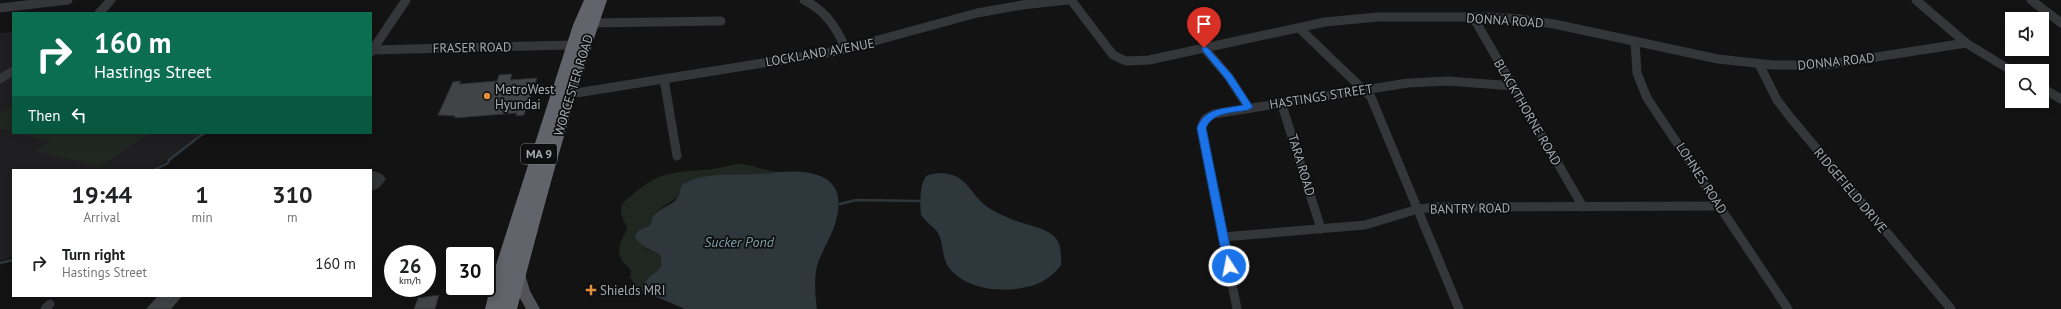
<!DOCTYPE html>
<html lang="en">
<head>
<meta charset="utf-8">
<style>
	body { margin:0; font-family:"PT Sans",sans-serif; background:#f6f6f6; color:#202124; height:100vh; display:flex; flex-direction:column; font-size:15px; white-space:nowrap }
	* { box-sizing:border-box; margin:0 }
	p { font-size:13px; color:#757577 }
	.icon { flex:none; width:22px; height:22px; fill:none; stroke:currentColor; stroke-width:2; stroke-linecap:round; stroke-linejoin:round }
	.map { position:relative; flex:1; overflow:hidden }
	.side { position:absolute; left:12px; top:169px; width:360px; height:128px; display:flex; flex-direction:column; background:#fff; border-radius:0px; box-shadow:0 2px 10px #0003 }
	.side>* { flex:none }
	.top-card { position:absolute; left:12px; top:12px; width:360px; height:122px; border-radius:0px; box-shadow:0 2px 10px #0003; background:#0b6e4f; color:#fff; overflow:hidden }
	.fabs { position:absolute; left:2005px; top:12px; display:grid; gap:8px }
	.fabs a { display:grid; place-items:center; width:44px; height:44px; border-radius:0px; background:#fff; box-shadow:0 2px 10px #0003; font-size:20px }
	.speed { position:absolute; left:384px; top:245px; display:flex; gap:8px; font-size:20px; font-weight:700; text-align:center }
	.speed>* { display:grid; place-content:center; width:52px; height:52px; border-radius:50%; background:#fff; box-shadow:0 2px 10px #0003; line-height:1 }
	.speed small { font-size:10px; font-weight:400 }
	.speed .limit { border:2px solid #111; border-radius:6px; background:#fff; color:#111 }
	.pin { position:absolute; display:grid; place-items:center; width:34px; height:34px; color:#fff; margin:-41px -17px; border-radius:50% 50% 50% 0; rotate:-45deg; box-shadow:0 0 4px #0007 }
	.pin .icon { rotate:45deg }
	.me { position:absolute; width:44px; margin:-22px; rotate:349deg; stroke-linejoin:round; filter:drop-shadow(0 0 3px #0008) }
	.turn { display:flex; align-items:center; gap:14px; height:84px; padding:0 16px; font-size:18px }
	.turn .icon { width:52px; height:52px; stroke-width:2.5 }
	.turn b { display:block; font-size:28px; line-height:34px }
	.then { display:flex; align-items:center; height:38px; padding:0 16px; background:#0003; gap:8px; font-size:15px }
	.eta { display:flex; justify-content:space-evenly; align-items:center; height:68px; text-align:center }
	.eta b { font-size:24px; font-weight:600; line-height:28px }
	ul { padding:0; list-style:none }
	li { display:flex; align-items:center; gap:12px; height:52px; padding:0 16px }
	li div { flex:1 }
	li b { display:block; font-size:15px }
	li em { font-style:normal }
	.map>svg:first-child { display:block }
</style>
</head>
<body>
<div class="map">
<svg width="2061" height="309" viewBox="0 0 2061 309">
	<rect width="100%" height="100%" fill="#131314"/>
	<g fill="#1f1f21">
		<path d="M13,32V66L0,74V33Z"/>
		<path d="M13,76V133H203L154,170H13V257L0,261V83Z"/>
	</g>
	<g fill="#202720">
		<path d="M13,107V132L0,129V114Z"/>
		<path d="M15,133H150L99,167L36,151L50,142Z"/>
		<path d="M736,164C751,164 762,170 776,172L761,175H732L686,182L679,196L657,211L651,224C644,230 637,227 635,238L647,249L660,255L661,266L659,271L646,279V288L652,295L637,289L630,277L631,271C629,267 625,265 623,262C614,248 623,240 627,228C625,222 620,215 621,208C622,201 629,198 633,194C659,172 673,172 705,170C715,169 726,166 736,164Z"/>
	</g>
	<g fill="#2d373c">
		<path d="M776,172C820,169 852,178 833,230C828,242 821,253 817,266C814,280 815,295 817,309H685L652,295L645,283C650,270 665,276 660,255L643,246L635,238C637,227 644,230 651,224C653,207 670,209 678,197C681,193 679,189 682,185C704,169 749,178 776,172Z"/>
		<path d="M938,173C969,173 968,194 989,208C995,212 1004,216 1011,219C1025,225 1042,226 1054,236C1062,244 1061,255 1061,265C1055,273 1047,280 1037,284C1010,294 968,292 949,268C941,257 944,240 936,230C931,225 925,221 921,215C920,206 919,180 928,175C931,174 935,174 938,173Z"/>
	</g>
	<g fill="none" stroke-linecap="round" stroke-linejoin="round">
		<g stroke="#2d373c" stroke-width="2.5">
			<path d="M154,170L168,163L169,160L204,133"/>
			<path d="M840,204L856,200L920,201"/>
			<path d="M0,263L13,260"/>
		</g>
		<path fill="#303234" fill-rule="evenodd" d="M374,171L382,174L386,179L379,188L371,191V172Z"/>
	</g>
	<g fill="#424347" stroke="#2d2e30">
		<path d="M512,74L510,80L537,78L524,115L516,116L517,113L455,118V116L438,115L453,82L461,81L459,84L497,81L499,75Z"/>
		<path d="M439,295L435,309H414L418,298Z"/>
		<path d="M158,296H182L171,309H146Z"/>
	</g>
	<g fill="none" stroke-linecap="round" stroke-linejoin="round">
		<g stroke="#343639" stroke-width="9">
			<path d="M804,0C826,11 836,27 846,49"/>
			<path d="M1071,0L1113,55L1126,61L1149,60L1325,22L1378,17H1489L1521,19L1554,24L1718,59L1773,65H1825L1966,43"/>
			<path d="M1916,0L1966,43L2012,71"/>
			<path d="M2031,0L2061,23"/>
			<path d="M0,8L68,0"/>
			<path d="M99,13L111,0"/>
			<path d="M1473,17L1583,207"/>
			<path d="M592,23L721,21"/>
			<path d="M1299,28L1371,97L1459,309"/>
			<path d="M1635,41L1637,73L1647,98L1788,309"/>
			<path d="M1204,48L1229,77L1248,107"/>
			<path d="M371,50L573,45"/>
			<path d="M371,52L406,0"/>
			<path d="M1759,64L1777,100L1790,117L1951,309"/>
			<path d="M0,79L13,71"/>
			<path d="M664,79L677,156"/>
			<path d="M2042,88L2061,99"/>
			<path d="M570,94L838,51L977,13L1022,5L1068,0"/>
			<path d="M1281,102L1321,229"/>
			<path d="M1223,237L1365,225L1418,209L1437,207L1720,206"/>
			<path d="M45,309L50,304"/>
			<path d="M1237,309L1201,128L1205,119L1214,114L1408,83L1448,81L1514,86"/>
		</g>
		<path fill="#515358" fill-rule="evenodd" d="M519,269L524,271L530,291L540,309H526L516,291L512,274L514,271Z"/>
		<path fill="#61646a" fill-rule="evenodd" d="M584,0H607C572,101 544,205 517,309H485L496,265L573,25Z"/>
	</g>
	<path fill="#1a73e8" stroke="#114b97" d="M1202,47H1207L1232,75L1253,107L1248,110C1233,113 1212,112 1206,128L1234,266L1229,269L1224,266L1197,128C1205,107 1224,109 1243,105L1225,78L1202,50Z"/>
	<g fill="#e1913e" stroke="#0e0e0f" stroke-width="1.5">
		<circle cx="487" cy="96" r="4"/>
		<path d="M589 284h4v4h4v4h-4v4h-4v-4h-4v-4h4z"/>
	</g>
	<g text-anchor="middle" stroke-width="3.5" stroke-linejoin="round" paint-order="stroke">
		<rect fill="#0e0e0f" stroke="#787d82" stroke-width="1" x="521" y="144" width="36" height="20" rx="3"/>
		<g font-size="12" font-weight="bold" fill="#a6acb4">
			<text x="539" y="158">MA 9</text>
		</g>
		<g font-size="13" fill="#a6acb4" stroke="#0e0e0f">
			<text transform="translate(1505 20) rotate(4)" y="5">DONNA ROAD</text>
			<text transform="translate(472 47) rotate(-1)" y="5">FRASER ROAD</text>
			<text transform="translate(820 52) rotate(-10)" y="5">LOCKLAND AVENUE</text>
			<text transform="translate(1836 61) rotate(-6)" y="5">DONNA ROAD</text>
			<text transform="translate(573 85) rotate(-73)" y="5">WORCESTER ROAD</text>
			<text transform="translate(1321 96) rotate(-9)" y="5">HASTINGS STREET</text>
			<text transform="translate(1528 112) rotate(60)" y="5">BLACKTHORNE ROAD</text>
			<text transform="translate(1302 165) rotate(73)" y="5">TARA ROAD</text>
			<text transform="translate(1702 178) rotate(57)" y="5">LOHNES ROAD</text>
			<text transform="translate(1851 190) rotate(50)" y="5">RIDGEFIELD DRIVE</text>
			<text transform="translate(1470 208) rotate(-1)" y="5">BANTRY ROAD</text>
		</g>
		<g font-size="13" fill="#a6acb4" stroke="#0e0e0f" text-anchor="start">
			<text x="495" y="94">MetroWest<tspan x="495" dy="15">Hyundai</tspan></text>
			<text x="600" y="295">Shields MRI</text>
		</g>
		<g font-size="14" font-style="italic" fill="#7f9eac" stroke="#0e0e0f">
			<text x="739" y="247">Sucker Pond</text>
		</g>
	</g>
</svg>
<div class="fabs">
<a><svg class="icon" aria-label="sound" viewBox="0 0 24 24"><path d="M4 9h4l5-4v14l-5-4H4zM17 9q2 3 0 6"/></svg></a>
<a><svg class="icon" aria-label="search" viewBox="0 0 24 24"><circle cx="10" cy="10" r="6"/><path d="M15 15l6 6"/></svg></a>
</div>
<div class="speed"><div>26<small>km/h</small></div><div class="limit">30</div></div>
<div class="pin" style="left:1204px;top:48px;background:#d93025"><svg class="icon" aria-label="arrive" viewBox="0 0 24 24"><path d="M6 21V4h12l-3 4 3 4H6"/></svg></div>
<svg class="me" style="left:1229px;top:266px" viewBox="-20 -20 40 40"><circle r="17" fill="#1a73e8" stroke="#fff" stroke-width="3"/><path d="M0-11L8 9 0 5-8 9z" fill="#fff"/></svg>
<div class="top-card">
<div class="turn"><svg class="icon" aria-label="right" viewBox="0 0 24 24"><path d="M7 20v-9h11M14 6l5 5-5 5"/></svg><div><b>160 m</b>Hastings Street</div></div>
<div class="then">Then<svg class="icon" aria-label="left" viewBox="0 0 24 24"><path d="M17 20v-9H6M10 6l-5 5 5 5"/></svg></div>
</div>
<section class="side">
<div class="eta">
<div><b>19:44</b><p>Arrival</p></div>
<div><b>1</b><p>min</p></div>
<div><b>310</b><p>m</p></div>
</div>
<ul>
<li><svg class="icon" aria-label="right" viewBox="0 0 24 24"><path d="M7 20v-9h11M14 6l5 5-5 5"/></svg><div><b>Turn right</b><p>Hastings Street</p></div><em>160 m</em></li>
</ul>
</section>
</div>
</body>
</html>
